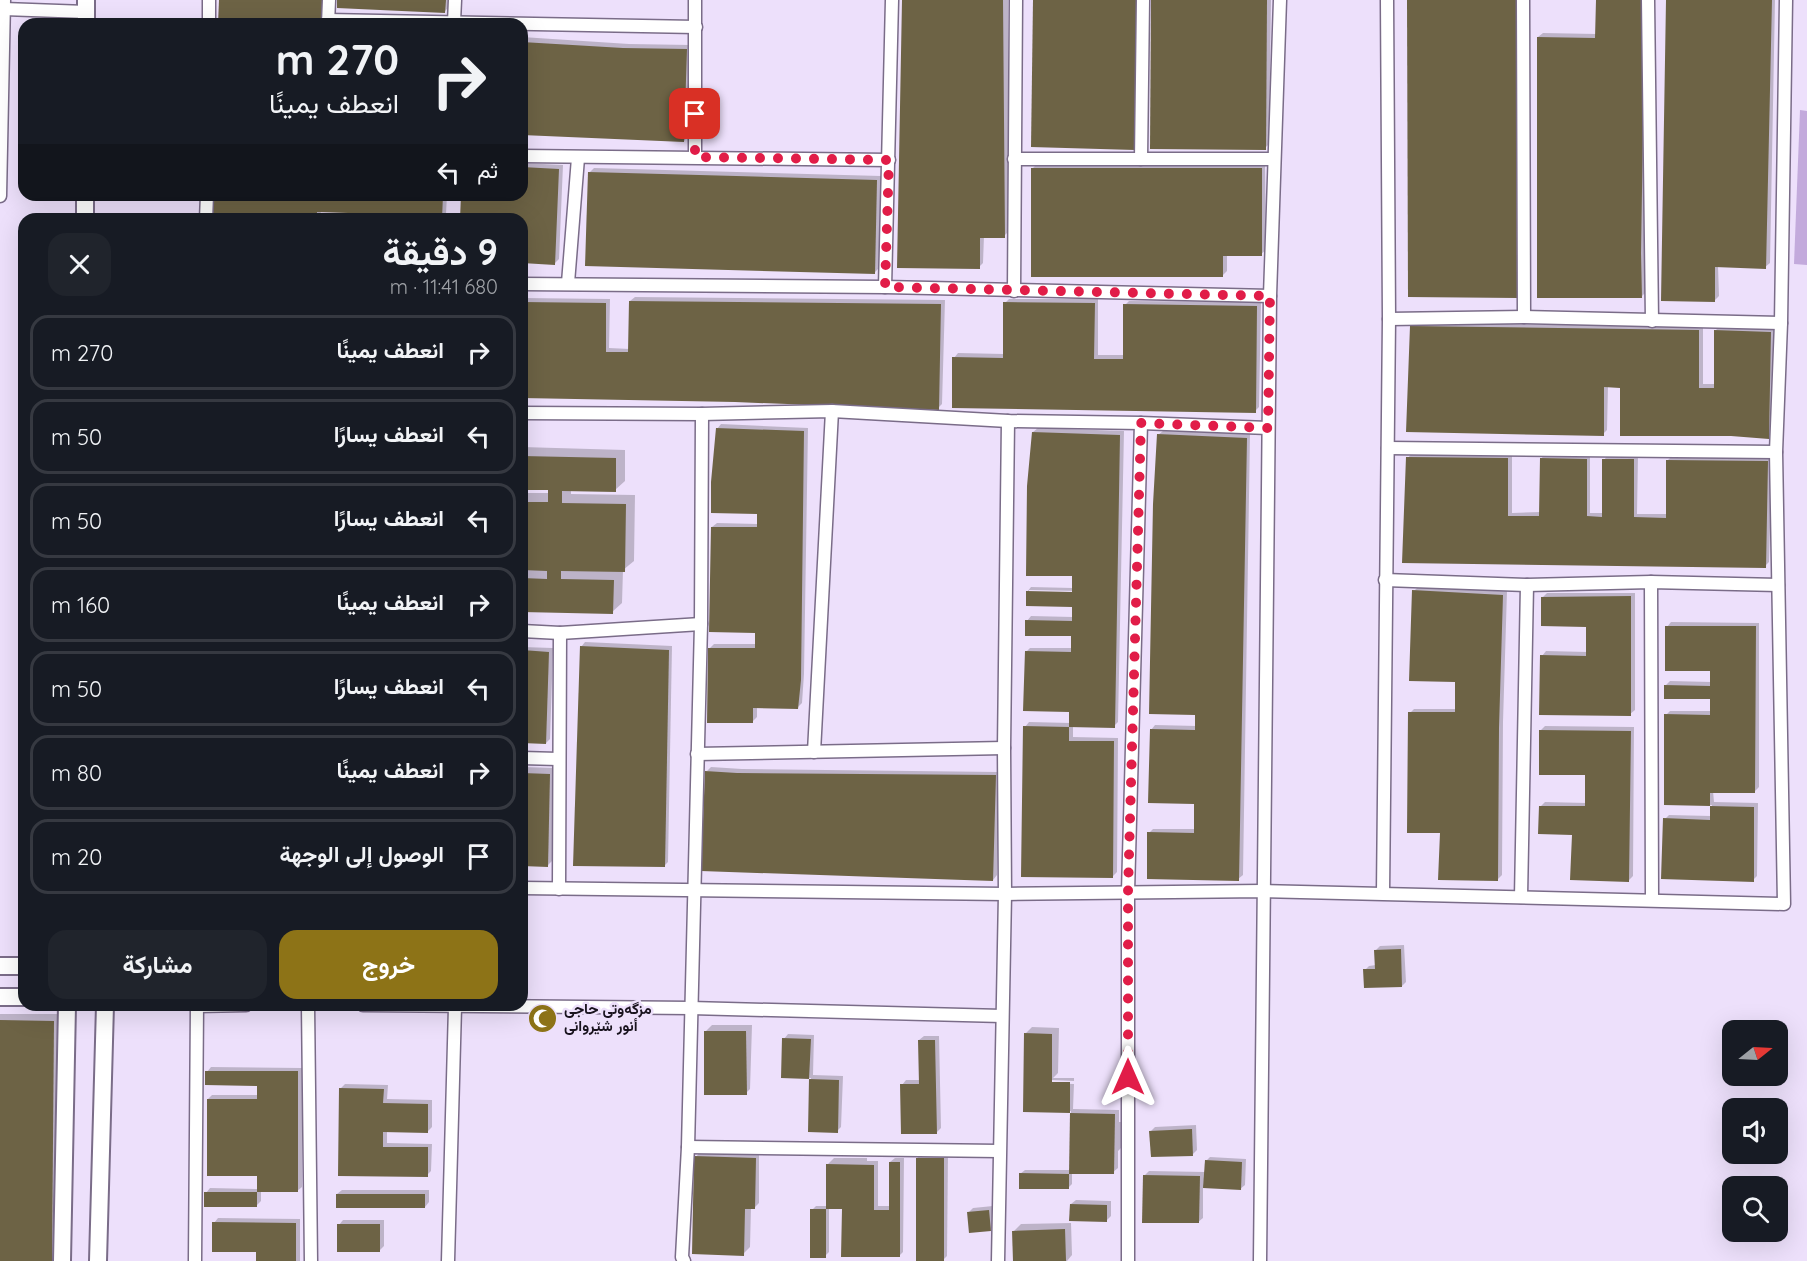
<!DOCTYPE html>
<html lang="ar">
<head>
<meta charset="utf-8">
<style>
	body { margin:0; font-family:Quicksand,Vazirmatn,sans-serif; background:#20242c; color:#f1f3f6; direction:rtl; height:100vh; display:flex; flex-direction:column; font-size:22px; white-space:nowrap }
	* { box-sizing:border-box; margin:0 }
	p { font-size:20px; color:#9ea1a6 }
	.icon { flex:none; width:33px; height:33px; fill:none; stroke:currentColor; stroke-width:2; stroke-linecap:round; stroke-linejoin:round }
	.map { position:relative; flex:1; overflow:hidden; direction:ltr }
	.panel { position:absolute; left:18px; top:213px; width:510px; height:798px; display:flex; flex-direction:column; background:#171b24; border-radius:18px; box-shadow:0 6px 24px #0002; direction:rtl }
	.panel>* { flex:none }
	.banner { position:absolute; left:18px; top:18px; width:510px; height:183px; border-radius:18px; box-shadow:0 6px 24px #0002; direction:rtl; background:#171b24; color:#f1f3f6; overflow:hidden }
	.needle { width:39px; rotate:72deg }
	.controls { position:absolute; left:1722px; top:1020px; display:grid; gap:12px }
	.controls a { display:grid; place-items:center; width:66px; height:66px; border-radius:12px; background:#171b24; box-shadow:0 6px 24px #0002; font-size:30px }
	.pin { position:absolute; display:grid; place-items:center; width:51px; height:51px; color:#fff; margin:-26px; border-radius:12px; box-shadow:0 3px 9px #0006 }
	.me { position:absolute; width:66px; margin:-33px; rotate:0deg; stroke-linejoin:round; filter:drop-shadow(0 0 4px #0008) }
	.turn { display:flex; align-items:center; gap:21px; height:126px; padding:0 30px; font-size:27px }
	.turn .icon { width:78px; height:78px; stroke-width:2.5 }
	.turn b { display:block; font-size:42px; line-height:51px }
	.then { display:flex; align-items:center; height:57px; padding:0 30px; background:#0003; gap:12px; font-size:22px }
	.round { display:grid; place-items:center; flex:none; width:63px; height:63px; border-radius:18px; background:#20242c }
	.overview { display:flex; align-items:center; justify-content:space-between; height:102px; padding:0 30px }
	h1 { font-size:36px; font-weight:700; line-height:45px }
	.action { display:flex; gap:12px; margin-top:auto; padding:12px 30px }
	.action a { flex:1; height:69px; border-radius:18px; background:#8d7317; color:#fff; font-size:24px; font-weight:700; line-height:69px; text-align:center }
	.action a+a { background:#20242c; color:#f1f3f6 }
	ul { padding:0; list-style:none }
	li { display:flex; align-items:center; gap:18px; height:75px; margin:0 12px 9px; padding:0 18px; border:3px solid #363941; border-radius:18px }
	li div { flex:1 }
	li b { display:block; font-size:22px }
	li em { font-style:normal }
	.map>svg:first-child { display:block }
</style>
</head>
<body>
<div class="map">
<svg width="1807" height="1261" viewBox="0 0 1807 1261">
	<rect width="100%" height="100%" fill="#ede0fb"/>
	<path fill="#c3aadc" d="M1800,110L1807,111V265L1794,264Z"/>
	<g fill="#0003" fill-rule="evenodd">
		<path d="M339,0H449V7L445,11Z"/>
		<path d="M904,0H1008V232L1004,236H984L983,263L979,267Z"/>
		<path d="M1153,0H1271L1269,144L1265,148Z"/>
		<path d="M1408,0H1520L1521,292L1517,297Z"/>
		<path d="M1597,0H1649L1646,292L1642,296L1538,37L1543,33L1597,34Z"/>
		<path d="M1668,0H1775L1770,263L1765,267L1718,266L1719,296L1714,301Z"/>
		<path d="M522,37L629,44L691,45L688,136L684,141L522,134Z"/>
		<path d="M522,163L563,165L559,259L555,263L522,262V219H349L350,212L321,211L320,219H214V195H447L446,214L461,215L462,195H522Z"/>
		<path d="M1265,164L1266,250L1261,254L1227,255V271L1223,275L1032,169L1036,165Z"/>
		<path d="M594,168L881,176L879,268L875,272L589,173Z"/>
		<path d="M635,297L945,300L942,404L938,408L735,400L522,397V298L610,299L609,348L630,349V301Z"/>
		<path d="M1009,299H1098V355H1124L1125,305L1129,301L1261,302L1259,407L1255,411L954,358L958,353L1004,354L1005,303Z"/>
		<path d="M1416,323L1703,326V384H1716V330L1720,326L1774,328L1772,433L1768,437L1621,386H1608L1607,430L1603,434L1411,327Z"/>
		<path d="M721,424L808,428L804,674L802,703L798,707H757V717L752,722L710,648L714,644H756V631L712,527L717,523L758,524L759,512L717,429Z"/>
		<path d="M1038,428L1124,431L1118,722L1114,726H1073V737L1118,738L1117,872L1112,877L1023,875L1025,727L1029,722L1071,723V710H1025L1026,652L1030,648H1073L1072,635L1026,634L1027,621L1031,616L1073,617V606L1027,605V592L1031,587L1073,588V575L1027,574L1029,486L1033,432ZM1029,590L1079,591V594L1029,593Z"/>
		<path d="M1163,431L1250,434L1243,875L1238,879L1149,833L1153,829H1195V803L1151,730L1155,725L1197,726L1158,435Z"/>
		<path d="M522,447L625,450V481L615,490L571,489V494L635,495L634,561L623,570L622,603L612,612L522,610V493H550V489L522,488Z"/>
		<path d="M1412,453L1512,454V513L1541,512V459L1545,454L1590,455V513H1604V460L1608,455L1638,456L1637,514H1667L1668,460L1672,456L1772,458L1769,562L1765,566L1404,562L1408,458Z"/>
		<path d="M1418,587L1507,591L1503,722L1502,875L1498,879L1441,832L1410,713L1414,709H1456L1457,680L1414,591Z"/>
		<path d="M1547,593H1635V710L1630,714L1542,656L1546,651L1588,652V625L1543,597Z"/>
		<path d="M1671,622L1759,623V787L1754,792L1713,791L1714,802L1758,803L1757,876L1753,880L1665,819L1669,815L1711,816L1712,805L1666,804V715L1670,711H1712V698L1666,685L1670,681L1712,682V670L1667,627Z"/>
		<path d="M585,642L672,646L668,862L664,866L581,647Z"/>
		<path d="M522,647L553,648L550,739L546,743L522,742Z"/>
		<path d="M1545,726L1634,727L1633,876L1628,881L1541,806L1545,802L1587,803L1586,774L1541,730Z"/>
		<path d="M522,767L556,768L552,861L548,865H522Z"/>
		<path d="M711,767L742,769L999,772L997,875L993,880L707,771Z"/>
		<path d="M1404,945L1406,982L1402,986L1365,970L1369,966L1376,965V950L1380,946Z"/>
		<path d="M0,1014H61L60,1050L58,1053L55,1261H0Z"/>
		<path d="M712,1025H752L750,1089L746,1093L705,1032Z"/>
		<path d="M1032,1027L1059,1028L1058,1073L1053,1078H1074V1081L1051,1080L1048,1083L1074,1084L1073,1109L1119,1110V1122H1121V1148L1118,1151V1168L1113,1172L1072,1173V1184L1068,1188L1020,1174L1025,1170H1070L1071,1111L1024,1110L1025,1034Z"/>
		<path d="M788,1034L814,1035L813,1075L843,1076L841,1127L837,1131L809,1130L811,1078L782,1077L784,1039Z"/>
		<path d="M924,1036H939L941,1128L937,1132L902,1085L906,1080H920L919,1040Z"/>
		<path d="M211,1067L302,1068V1187L297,1191H261V1201L256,1206L206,1193L210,1188L258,1189V1175L208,1099L212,1095H259V1084L207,1072Z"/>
		<path d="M345,1084L388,1085L387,1099L432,1100V1127L427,1132L387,1131V1143L432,1144L431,1171L427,1175L339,1174L340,1089Z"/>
		<path d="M1196,1125L1197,1150L1193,1154L1151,1131L1155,1127Z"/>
		<path d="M700,1152L759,1154V1203L754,1208L751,1207L750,1247L743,1254L696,1157Z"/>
		<path d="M922,1154H948L947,1256L943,1260L917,1158Z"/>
		<path d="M1210,1157L1246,1159L1245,1185L1240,1189L1203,1187V1218L1198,1222L1145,1175L1149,1171L1205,1172L1206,1161Z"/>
		<path d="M834,1158H867V1161H878V1206H890V1162L895,1158H904L903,1252L899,1256L845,1208H829V1252L825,1256L812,1210L816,1206H827V1165Z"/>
		<path d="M342,1190H429V1202L425,1207L337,1194Z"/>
		<path d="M1076,1200L1111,1201V1216L1106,1221L1071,1204Z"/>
		<path d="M993,1206L995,1225L990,1230L969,1212L973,1208Z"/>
		<path d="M218,1218L300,1219V1261H258V1251L214,1223Z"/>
		<path d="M343,1220H384V1246L380,1250L339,1225Z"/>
		<path d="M1071,1223L1072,1255L1067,1261H1015L1014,1231L1021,1224Z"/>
	</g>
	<g fill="#6d6345">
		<path d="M219,0H322V24H218Z"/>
		<path d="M337,0H446L445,13L337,8Z"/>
		<path d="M902,0H1003L1005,238H980V269L897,268Z"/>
		<path d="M1033,0H1137L1135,150L1031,147Z"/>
		<path d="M1151,0H1267L1266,150L1150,149Z"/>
		<path d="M1407,0H1516L1517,298L1408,297Z"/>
		<path d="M1596,0H1645L1641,253L1642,298H1537V37L1595,38Z"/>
		<path d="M1666,0H1772L1766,269L1715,267V302L1661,301Z"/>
		<path d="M522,42L623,48L687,49L684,142L522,135Z"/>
		<path d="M522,167L559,169L555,265L522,263V219H460L461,195H522Z"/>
		<path d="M1031,168H1262V256H1223V277H1031Z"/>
		<path d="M588,172L877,180L875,274L585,266Z"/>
		<path d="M213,195H443L442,219H348V213L317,212V219H212Z"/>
		<path d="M629,301L941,304L939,410L735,402L522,398V302L606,303V352H628Z"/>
		<path d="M1003,302L1095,303L1094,359H1123V304L1257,306L1256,413L952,408V357L1003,358Z"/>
		<path d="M1410,326L1699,330V388H1714V330L1771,332L1769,439L1731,436H1620V388L1604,387V436L1406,432Z"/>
		<path d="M716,428L804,431L801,680L798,709L753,708V723H707L708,648H755V633L709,632L711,527H757V514L711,513V482Z"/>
		<path d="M1032,432L1120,435L1115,728L1069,727V712L1023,711L1025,651L1071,652V636H1025V620L1072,621V607L1026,606V591L1072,592V576H1026L1027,486Z"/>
		<path d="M1157,434L1247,438L1239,881L1147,879V832L1194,833V804L1148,803L1150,729L1195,730V715L1149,714L1153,504Z"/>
		<path d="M522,456L616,458V492L562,491V503L626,504L625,572L561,571V579L614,580L613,614L522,612V578L547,579V571L522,570V502H548V490H522Z"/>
		<path d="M1406,457L1508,458V516H1539L1540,458L1587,459V516L1602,517V459H1634V517L1666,518V460L1768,461L1766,568L1402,563Z"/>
		<path d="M1412,590L1503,595L1499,728L1498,881L1438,880L1440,833H1407L1408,712H1455V682L1409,681Z"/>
		<path d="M1631,596V716L1539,715L1540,655L1586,656V627L1541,626V597Z"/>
		<path d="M1665,626H1756L1755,793H1710V806L1664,805V714L1710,715V699H1664V685L1710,686V671H1665Z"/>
		<path d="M580,646L669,650L665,867L573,866Z"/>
		<path d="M522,650L549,652L546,744L522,743Z"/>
		<path d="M1023,726L1069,727V741H1114L1113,878L1021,877Z"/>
		<path d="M1539,730L1631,731L1629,882L1570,880L1572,835L1538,834L1539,806H1585V775H1539Z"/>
		<path d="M705,771L737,773L996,775L993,881L701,871Z"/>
		<path d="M522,773L550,774L548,867L522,866Z"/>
		<path d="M1710,806L1754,807V882L1661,879L1663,818L1710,820Z"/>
		<path d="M1401,949L1402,987L1364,988L1363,969H1375L1374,950Z"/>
		<path d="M0,1020L54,1021L52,1261H0Z"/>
		<path d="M704,1031H746L747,1095H704Z"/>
		<path d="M1024,1033L1052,1034V1082H1070V1113L1023,1112Z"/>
		<path d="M782,1038L811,1039L809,1079L839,1080L838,1133L808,1132L809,1079L781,1078Z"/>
		<path d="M918,1040H935L937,1134H901L900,1084H919Z"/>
		<path d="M205,1071H298V1192H257V1176H207V1099H257V1086L205,1085Z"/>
		<path d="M339,1088L384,1089L383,1103L428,1104V1133L383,1132V1147H428V1177L338,1176Z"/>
		<path d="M1070,1113L1115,1114L1114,1174H1069Z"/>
		<path d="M1192,1129L1193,1156L1151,1157L1149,1131Z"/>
		<path d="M694,1156L756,1158L755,1209H745L744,1256L692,1254Z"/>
		<rect x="916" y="1158" width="28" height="103"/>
		<path d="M1205,1160L1242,1162L1241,1190L1203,1188Z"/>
		<path d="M889,1162H900V1257H841L842,1209H826V1164L874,1165V1210H889Z"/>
		<path d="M1019,1173L1069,1174V1189H1019Z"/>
		<path d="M1143,1175L1200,1176L1199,1223H1142Z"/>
		<rect x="204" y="1192" width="53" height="15"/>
		<rect x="336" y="1194" width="89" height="14"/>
		<path d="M1070,1204L1107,1205V1222L1069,1221Z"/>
		<rect x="810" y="1209" width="16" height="49"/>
		<path d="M989,1210L991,1231L969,1233L967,1212Z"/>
		<path d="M212,1222L296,1223V1261H256V1252H212Z"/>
		<rect x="337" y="1224" width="43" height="28"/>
		<path d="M1065,1229L1066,1261H1013L1012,1231Z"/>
	</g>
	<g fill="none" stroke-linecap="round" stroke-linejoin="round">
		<defs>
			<g id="minor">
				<path d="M209,0V24"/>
				<path d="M1523,0L1524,317"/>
				<path d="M1648,0L1652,321"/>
				<path d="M4,9L86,12"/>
				<path d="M328,20L696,27"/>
				<path d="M454,22L455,0"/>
				<path d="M328,24L329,0"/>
				<path d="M522,156L889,160"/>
				<path d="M695,157V0"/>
				<path d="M1014,159H1273"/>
				<path d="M1141,159L1143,0"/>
				<path d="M0,196L4,0"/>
				<path d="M206,219L207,195"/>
				<path d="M568,283L578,158"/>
				<path d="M522,284L885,287L1270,296"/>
				<path d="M885,287L892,0"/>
				<path d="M1014,291L1016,0"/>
				<path d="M1389,319L1524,317L1781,323"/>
				<path d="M522,413L702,414L832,411L1008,421L1141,423L1268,428"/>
				<path d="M1388,448L1776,452"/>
				<path d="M1385,580L1527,585L1651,582L1778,585"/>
				<path d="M1651,582L1652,900"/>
				<path d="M522,631L560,633L701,624"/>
				<path d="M814,752L832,411"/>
				<path d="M697,754L1004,748"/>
				<path d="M522,758L558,759"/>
				<path d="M522,888L1005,894L1262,891L1784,904L1776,452L1781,323L1786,0"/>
				<path d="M559,889L560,633"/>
				<path d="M1383,893L1389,319L1387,0"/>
				<path d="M1521,897L1527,585"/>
				<path d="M308,1005L311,1261"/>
				<path d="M363,1005L691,1008L1002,1016"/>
				<path d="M197,1006L246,1005"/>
				<path d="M688,1147L999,1151"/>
				<path d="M195,1261L197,1005"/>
				<path d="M448,1261L455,1007"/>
				<path d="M684,1261L682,1257L688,1147L701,624L702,414"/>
				<path d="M998,1261L1005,894L1004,748L1008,421"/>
				<path d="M1128,1261V892L1141,423"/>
				<path d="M1260,1261L1270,296L1280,0"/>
			</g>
			<g id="tertiary">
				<path d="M86,24V0"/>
				<path d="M85,219V195"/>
				<path d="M0,966H24"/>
				<path d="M0,997H24"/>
				<path d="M62,1261L67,1005"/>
				<path d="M98,1261L105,1005"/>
			</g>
		</defs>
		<use href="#minor" stroke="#7a6c88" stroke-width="15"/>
		<use href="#tertiary" stroke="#7a6c88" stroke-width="20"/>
		<use href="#minor" stroke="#fff" stroke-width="12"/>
		<use href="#tertiary" stroke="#fff" stroke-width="16"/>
	</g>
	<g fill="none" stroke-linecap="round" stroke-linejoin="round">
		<path stroke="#e11d48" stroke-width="10" stroke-dasharray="0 18" d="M695,114V157L889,160L885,287L1270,296L1268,428L1141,423L1128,892V1077"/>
	</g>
	<defs>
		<symbol id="mosque-disc" viewBox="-11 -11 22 22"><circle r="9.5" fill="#8d7317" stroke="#ede0fb"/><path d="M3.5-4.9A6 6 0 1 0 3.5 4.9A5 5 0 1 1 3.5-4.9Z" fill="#fff"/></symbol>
	</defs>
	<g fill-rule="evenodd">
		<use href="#mosque-disc" x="526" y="1002" width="33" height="33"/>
	</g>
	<g text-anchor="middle" stroke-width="5" stroke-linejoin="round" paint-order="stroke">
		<g font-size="15" font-weight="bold" fill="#19131e" stroke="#ede0fb" text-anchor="start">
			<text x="564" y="1014">مزگەوتی حاجی<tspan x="564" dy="17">أنور شێروانی</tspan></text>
		</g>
	</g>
</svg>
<div class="controls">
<a><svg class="needle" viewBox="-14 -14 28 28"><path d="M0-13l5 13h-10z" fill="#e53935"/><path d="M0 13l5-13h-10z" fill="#9ea1a6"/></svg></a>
<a><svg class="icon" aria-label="sound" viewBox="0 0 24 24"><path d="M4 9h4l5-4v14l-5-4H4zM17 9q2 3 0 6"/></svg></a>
<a><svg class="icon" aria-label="search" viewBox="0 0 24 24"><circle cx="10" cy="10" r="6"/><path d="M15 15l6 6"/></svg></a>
</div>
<div class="pin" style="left:695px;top:114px;background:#d93025"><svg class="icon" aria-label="arrive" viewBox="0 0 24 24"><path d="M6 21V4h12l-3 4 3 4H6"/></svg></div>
<svg class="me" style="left:1128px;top:1077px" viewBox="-20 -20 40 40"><path d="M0-17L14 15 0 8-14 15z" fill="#e11d48" stroke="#fff" stroke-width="4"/></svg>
<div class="banner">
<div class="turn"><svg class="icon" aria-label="right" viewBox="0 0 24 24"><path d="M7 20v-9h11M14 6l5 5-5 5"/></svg><div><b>270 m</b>انعطف يمينًا</div></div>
<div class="then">ثم<svg class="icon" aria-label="left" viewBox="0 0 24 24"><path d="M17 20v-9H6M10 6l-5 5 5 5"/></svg></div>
</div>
<section class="panel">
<div class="overview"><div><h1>9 دقيقة</h1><p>680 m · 11:41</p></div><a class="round"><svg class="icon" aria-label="close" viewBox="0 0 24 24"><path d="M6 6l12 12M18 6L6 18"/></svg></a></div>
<ul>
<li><svg class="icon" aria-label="right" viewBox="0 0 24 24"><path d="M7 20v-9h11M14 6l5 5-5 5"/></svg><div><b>انعطف يمينًا</b></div><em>270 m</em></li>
<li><svg class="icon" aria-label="left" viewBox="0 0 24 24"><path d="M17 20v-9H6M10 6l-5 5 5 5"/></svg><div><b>انعطف يسارًا</b></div><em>50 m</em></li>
<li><svg class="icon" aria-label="left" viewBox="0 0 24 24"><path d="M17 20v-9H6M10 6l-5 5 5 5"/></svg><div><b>انعطف يسارًا</b></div><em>50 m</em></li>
<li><svg class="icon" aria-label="right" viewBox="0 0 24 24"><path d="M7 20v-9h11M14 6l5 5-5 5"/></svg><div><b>انعطف يمينًا</b></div><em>160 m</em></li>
<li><svg class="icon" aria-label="left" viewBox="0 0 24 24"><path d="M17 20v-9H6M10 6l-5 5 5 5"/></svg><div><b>انعطف يسارًا</b></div><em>50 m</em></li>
<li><svg class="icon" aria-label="right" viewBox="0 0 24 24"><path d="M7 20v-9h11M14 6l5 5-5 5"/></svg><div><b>انعطف يمينًا</b></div><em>80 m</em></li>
<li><svg class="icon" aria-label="arrive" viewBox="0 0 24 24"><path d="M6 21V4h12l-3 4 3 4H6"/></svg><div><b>الوصول إلى الوجهة</b></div><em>20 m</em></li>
</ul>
<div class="action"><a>خروج</a><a>مشاركة</a></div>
</section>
</div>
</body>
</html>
